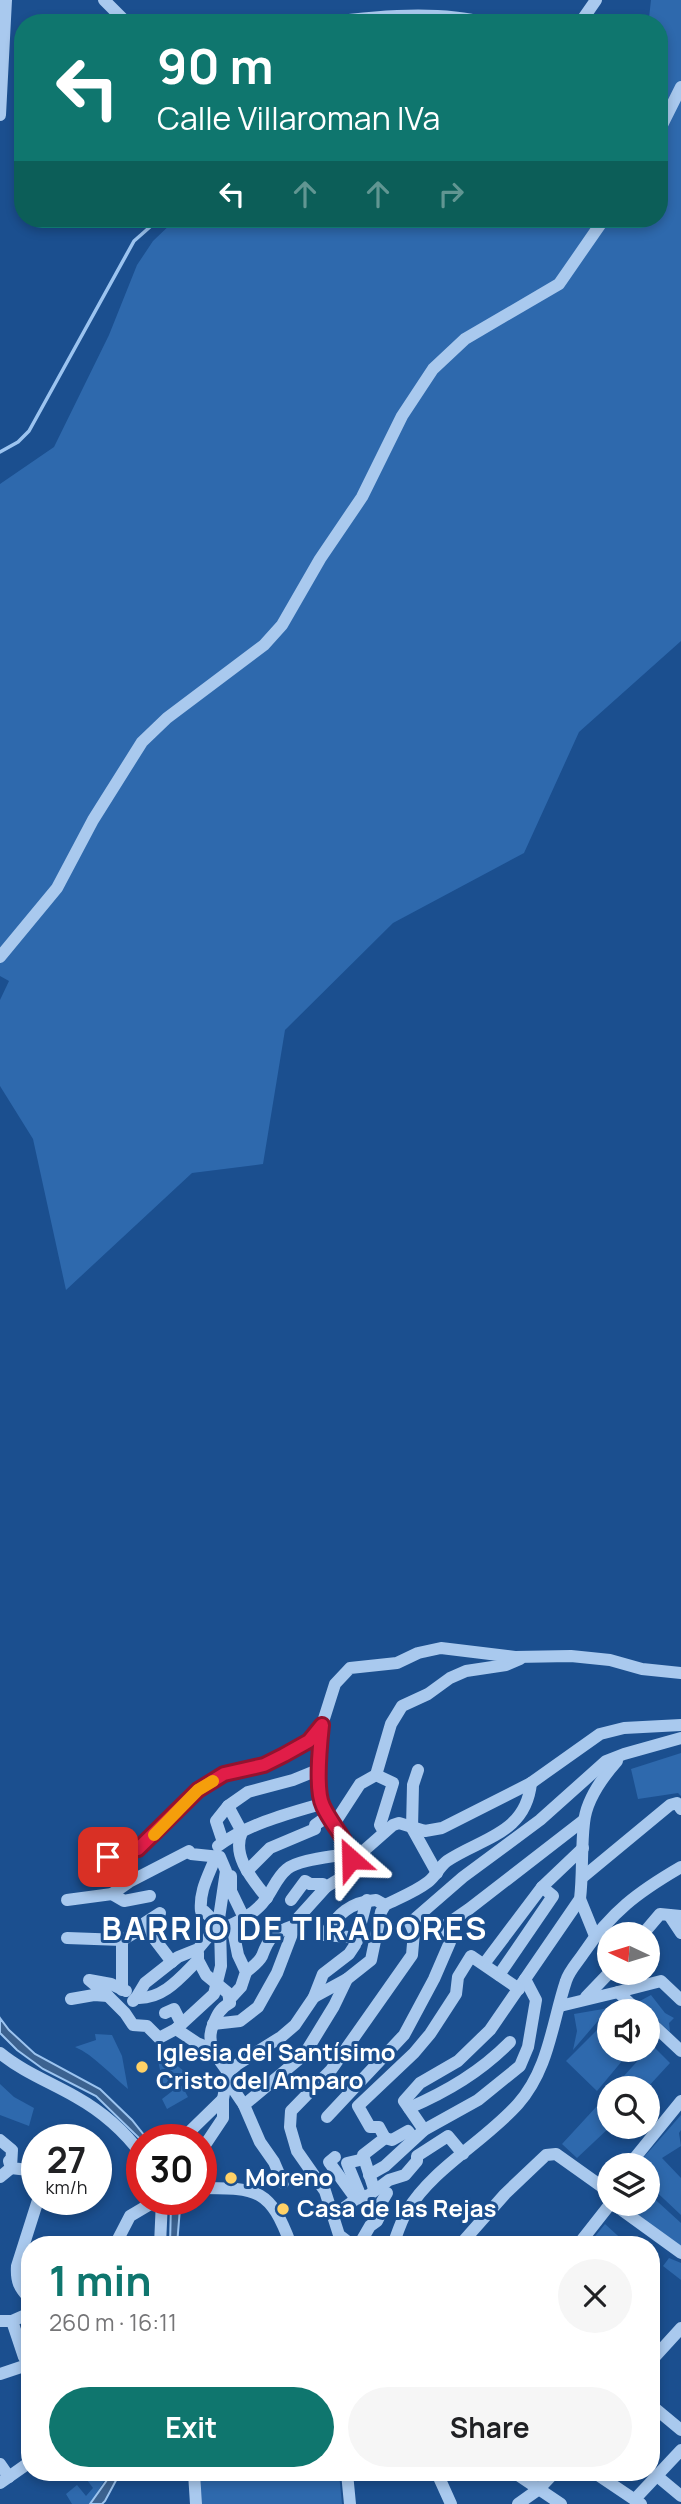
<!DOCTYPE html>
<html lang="en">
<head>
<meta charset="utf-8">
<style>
	body { margin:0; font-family:Manrope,sans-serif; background:#f6f6f6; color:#202124; height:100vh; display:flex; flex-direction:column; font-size:26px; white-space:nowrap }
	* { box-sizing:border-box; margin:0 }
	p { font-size:23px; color:#757577 }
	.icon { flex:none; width:38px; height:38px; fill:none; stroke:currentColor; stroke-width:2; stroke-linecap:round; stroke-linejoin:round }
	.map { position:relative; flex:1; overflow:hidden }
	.sheet { position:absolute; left:21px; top:2236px; width:639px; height:245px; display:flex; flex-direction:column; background:#fff; border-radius:28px; box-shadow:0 4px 10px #0003 }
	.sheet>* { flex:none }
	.top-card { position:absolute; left:14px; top:14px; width:654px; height:214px; border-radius:28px; box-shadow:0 4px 10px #0003; background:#0f766e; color:#fff; overflow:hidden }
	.needle { width:46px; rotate:274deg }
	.fabs { position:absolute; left:597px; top:1922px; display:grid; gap:14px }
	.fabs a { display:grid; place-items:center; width:63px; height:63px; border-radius:50%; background:#fff; box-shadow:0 4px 10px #0003; font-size:35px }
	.speed { position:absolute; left:21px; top:2124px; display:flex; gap:14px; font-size:35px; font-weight:700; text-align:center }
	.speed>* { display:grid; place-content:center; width:91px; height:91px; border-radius:50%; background:#fff; box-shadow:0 4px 10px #0003; line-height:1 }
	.speed small { font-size:18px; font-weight:400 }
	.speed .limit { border:10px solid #d22; background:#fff; color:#111 }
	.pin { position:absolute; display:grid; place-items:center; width:60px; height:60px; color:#fff; margin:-30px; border-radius:14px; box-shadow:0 4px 10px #0006 }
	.me { position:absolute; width:77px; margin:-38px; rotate:335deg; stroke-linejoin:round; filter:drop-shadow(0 0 5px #0008) }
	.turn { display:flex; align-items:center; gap:24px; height:147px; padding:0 28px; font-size:32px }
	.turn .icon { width:91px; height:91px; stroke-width:2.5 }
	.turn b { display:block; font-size:49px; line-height:60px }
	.lanes { display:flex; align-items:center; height:66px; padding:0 28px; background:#0003; justify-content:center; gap:35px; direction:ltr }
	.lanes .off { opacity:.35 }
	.round { display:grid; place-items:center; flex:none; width:74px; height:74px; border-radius:37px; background:#f6f6f6 }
	.headline { display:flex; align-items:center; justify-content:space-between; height:119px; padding:0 28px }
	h1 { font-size:42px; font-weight:700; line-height:52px; color:#0f766e }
	.button { display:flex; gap:14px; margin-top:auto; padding:14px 28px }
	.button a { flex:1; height:80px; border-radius:42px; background:#0f766e; color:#fff; font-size:28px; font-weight:700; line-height:80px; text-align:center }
	.button a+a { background:#f6f6f6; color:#202124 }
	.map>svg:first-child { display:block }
</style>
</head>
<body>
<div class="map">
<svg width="681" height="2504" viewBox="0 0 681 2504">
	<rect width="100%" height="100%" fill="#1b4f8f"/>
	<g fill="#2e69ad">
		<path d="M651,0H681V641L579,732L524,853L393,923L285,1030L263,1164L192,1173L66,1290L33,1139L0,1086V1000L9,981L0,976V484L54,447L109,335L137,265L153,241L176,219H660V23H645L649,18Z"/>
		<path d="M681,1753V1796L678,1793L638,1799L631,1769Z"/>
		<path d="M651,1995L665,2013L674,2018L669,2023L670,2032L638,2002Z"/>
		<path d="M609,2008L573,2050L577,2031L574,2014Z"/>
		<path d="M609,2018V2049H632L597,2091L566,2061Z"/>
		<path d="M95,2034L112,2035L122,2056L128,2089C112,2076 94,2055 75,2047L96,2040Z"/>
		<path d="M652,2045L670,2063L647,2088H613Z"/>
		<path d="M159,2051L185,2072L178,2087L182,2086L188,2097L167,2109L162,2099L175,2089L164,2090L158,2060Z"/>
		<path d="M0,2084L14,2097L34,2108L29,2126L0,2115Z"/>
		<path d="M609,2093V2126H611L577,2158L562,2144Z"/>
		<path d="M681,2115V2130L679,2133L681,2146L662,2158L681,2178V2215L648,2184V2165H637Z"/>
		<path d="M648,2193L681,2223V2251L616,2203H648Z"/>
		<path d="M605,2224L628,2245H588Z"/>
		<path d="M669,2258L681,2263V2280L663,2266Z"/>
		<path d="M94,2473H109L90,2504H72L66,2494L77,2485L86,2496L93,2488L87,2480Z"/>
		<path d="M200,2473H339L342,2504H202Z"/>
	</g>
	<g fill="#3c6290" stroke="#9cc4f0" stroke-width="2">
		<path d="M0,2018L9,2030L35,2054L100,2089L132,2120L148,2140L142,2141L96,2096L43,2069L17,2050L0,2033Z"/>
		<path d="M179,2202L180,2208L177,2245H170L171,2203Z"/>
		<path d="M112,2473H120L105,2501L102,2504H90Z"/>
	</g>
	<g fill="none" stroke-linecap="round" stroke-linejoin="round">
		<path stroke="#9cc4f0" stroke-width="3.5" d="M0,452L18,442L29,431L134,241L159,219"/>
		<g stroke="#a9c9ee" stroke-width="12">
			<path d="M104,0L127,23"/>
			<path d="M326,23C375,16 438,10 485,23"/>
			<path d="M580,23L596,0"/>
			<path d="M0,115L6,0"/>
			<path d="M660,129L681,87"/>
			<path d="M0,957L57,888L93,820L142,742L167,718L264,645L282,625L320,559L362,497L402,416L433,369L465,339L559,284L604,219"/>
			<path d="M418,1770L413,1785L412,1828L437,1873"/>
			<path d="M376,1775L393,1783L380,1825L384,1832"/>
			<path d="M228,1806L242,1832C231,1856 253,1880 267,1898"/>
			<path d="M334,1824L360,1784L376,1775L391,1724L402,1706L428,1694L450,1678L466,1671L506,1665L520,1659"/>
			<path d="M223,1842L216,1821L228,1806L248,1792L293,1780L320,1769"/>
			<path d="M218,1846C248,1824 286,1814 321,1804"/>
			<path d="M108,1857L137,1849L198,1790L224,1774L264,1765L309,1741L322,1725L335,1684L350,1668L397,1663L418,1653L441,1648L515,1657L571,1656L610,1660L642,1669L681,1673"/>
			<path d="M351,1862L393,1825L399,1823L425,1831L442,1828L531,1783L600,1734L624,1728L681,1725"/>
			<path d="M247,1871L270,1848L315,1829V1825L328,1816"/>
			<path d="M231,1876V1891L244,1918"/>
			<path d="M583,1877L670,1805L677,1803L681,1809"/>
			<path d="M580,1899L595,1936"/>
			<path d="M67,1900L112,1894"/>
			<path d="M291,1900L305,1881L310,1884H323L326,1887"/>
			<path d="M669,1915L681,1933"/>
			<path d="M143,1924L160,1913"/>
			<path d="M220,1930C236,1923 254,1915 265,1900C273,1890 276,1878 287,1869C300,1859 333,1857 350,1853"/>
			<path d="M438,1934L443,1927L469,1909L584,1820"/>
			<path d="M643,1934L660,1914L681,1916"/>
			<path d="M67,1938L122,1940"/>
			<path d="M357,1941L349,1937L324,1935C338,1914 350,1902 376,1900L385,1905"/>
			<path d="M198,1960L206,1975L228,1993L230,2003C220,2008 217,2015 213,2025C205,2044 217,2057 228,2072"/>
			<path d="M484,1964L542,1887L583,1848"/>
			<path d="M246,1972C251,1968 259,1962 262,1956C269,1937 273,1933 293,1926"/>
			<path d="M499,1975L553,1896L542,1887"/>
			<path d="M122,1990V1940L134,1933L136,1928L143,1924L172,1962"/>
			<path d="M618,1992L661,1981L681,2000"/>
			<path d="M108,1996L125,2013L133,2025L147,2026L159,2038L176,2029L214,1994L221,1966L220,1927L204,1911H201C199,1890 209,1875 216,1856"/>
			<path d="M314,1997L347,1979"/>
			<path d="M586,1997L610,1972"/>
			<path d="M136,1998L145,1983L178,1957L198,1949L218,1925L226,1871L220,1857L191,1854L189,1851L129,1882L112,1894L124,1901L150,1896"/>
			<path d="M71,1999L94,1995L108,1996L89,1980L111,1984L126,1991"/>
			<path d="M229,2000L241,1987L246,1972L238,1955L232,1925"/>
			<path d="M133,2001L136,1998C163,2000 181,1977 198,1960V1953"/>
			<path d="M560,2006L618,1992L638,2011"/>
			<path d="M165,2013L174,2009L181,2023"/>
			<path d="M648,2020L681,2051"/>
			<path d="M213,2024L240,2021L258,2007L277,1973L298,1918L326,1887L352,1871L347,1843L321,1804L319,1750L322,1725"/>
			<path d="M176,2029L197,2043L212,2049"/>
			<path d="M0,2053C23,2072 50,2082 76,2097C101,2111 125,2132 142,2155"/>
			<path d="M227,2080L244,2105"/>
			<path d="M409,2108C448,2091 480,2072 510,2042"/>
			<path d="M327,2117L404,2035L434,1979L450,1942"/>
			<path d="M424,2130L404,2101L420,2083L458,2061L490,2030L580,1899C583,1874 581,1848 584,1823C586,1800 602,1778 617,1761"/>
			<path d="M385,2138L392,2140L408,2131L414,2139"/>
			<path d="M0,2140L12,2150L11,2168L37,2171"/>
			<path d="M181,2140L223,2099"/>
			<path d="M201,2151L223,2118V2099L228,2072L238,2064L281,2037L295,2025L314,1997L323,1974L349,1954L355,1945L367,1900"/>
			<path d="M335,2157L329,2162L356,2199"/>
			<path d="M629,2165L681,2101"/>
			<path d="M369,2175L385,2166L424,2130L478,2100L520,2066L528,2047L536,2000L525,1979"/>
			<path d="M0,2177L11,2168L9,2161"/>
			<path d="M283,2183L274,2162L260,2142L244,2105L304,2055L334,2006L347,1979L371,1960L381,1912L385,1905C399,1898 415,1892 428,1882C436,1876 439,1867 447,1861C481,1838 526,1834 531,1783"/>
			<path d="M201,2188C259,2188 270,2189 291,2245"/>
			<path d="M374,2189L363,2155L385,2138L379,2127H370L358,2106L414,2053L430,2034L456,1994L458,1977L471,1956L519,1989"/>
			<path d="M361,2197L347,2163L364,2159"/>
			<path d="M612,2203L681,2253"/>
			<path d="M333,2216L356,2199L369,2195L389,2180L405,2175L417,2161V2156L448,2136L463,2154"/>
			<path d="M115,2245L130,2216L157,2200"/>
			<path d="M160,2245L162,2200"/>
			<path d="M352,2245L339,2235L325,2191L297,2151L290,2127L291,2111L331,2070L412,1955L414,1932L410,1923L463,1877L540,1820L606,1761L624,1754L681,1738"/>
			<path d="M359,2245L370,2226L377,2221L381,2213L378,2208L387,2193"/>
			<path d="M372,2245L373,2242"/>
			<path d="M393,2245C397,2234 401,2221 407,2211C434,2167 484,2142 518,2104C549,2069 552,2023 566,1981C569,1971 577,1963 583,1954C611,1912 638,1892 681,1867"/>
			<path d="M460,2245L505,2194L546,2155L556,2154L608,2191"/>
			<path d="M578,2245L611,2203"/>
			<path d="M30,2299C19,2288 16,2281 17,2266L38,2200"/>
			<path d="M0,2321H12L30,2313"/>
			<path d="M12,2321L24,2357"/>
			<path d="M651,2361L681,2328"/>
			<path d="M0,2374L30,2364"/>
			<path d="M651,2405L681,2430"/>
			<path d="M0,2464L9,2477"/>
			<path d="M194,2473L196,2504"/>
			<path d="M347,2473L350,2504"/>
			<path d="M437,2473L451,2504"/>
			<path d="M515,2473L561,2504"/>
			<path d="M595,2473L641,2504"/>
			<path d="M657,2476L681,2496"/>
			<path d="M0,2483L30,2462"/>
			<path d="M635,2499L681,2450"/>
			<path d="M518,2504L539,2489L554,2473"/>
		</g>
	</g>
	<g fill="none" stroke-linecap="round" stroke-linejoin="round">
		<defs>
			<path id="route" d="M108,1857L138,1849L198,1790L224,1774L264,1765L284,1755L309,1741L322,1725C320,1744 315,1790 323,1806C332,1826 347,1838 351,1859"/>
		</defs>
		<use href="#route" stroke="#92132f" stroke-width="18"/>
		<use href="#route" stroke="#e11d48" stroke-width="12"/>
		<path stroke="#f59e0b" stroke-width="12" d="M154,1835L198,1790L213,1781"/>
	</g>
	<g fill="#ffd166" stroke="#1b4f8f" stroke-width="2.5">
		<circle cx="142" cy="2067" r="7"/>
		<circle cx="231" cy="2178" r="7"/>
		<circle cx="283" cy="2209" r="7"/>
	</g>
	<g text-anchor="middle" stroke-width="6" stroke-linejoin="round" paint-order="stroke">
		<g font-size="24" font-weight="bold" fill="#fff" stroke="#1b4f8f" text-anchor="start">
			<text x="156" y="2061">Iglesia del Santísimo<tspan x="156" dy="28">Cristo del Amparo</tspan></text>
			<text x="245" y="2186">Moreno</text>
			<text x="297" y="2217">Casa de las Rejas</text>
		</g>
		<g font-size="32" font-weight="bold" letter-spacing="2" fill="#fff" stroke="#1b4f8f">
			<text x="295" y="1940">BARRIO DE TIRADORES</text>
		</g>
	</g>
</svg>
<div class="fabs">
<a><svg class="needle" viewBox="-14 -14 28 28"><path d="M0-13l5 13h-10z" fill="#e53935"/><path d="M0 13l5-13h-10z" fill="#757577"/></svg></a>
<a><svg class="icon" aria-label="sound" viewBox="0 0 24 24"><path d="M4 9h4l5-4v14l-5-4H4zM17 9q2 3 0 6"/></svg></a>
<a><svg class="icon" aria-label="search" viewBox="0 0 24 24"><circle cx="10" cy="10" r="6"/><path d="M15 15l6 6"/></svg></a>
<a><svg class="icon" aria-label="layers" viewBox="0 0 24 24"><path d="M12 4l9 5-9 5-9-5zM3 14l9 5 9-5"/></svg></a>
</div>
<div class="speed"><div>27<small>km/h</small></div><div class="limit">30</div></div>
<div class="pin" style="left:108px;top:1857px;background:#d93025"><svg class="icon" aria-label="arrive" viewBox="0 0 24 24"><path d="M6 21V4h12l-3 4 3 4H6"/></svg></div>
<svg class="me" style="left:351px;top:1859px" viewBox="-20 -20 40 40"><path d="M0-17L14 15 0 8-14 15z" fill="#e11d48" stroke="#fff" stroke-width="4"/></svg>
<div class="top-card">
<div class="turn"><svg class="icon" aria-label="left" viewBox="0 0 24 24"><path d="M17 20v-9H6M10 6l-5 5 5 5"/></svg><div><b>90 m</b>Calle Villaroman IVa</div></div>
<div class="lanes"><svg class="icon" aria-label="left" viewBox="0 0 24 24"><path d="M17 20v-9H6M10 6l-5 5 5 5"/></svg><svg class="icon off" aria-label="ahead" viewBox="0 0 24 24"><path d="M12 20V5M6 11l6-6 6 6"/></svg><svg class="icon off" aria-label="ahead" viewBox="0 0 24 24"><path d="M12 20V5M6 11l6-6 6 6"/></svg><svg class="icon off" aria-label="right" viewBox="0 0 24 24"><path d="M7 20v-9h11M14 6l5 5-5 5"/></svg></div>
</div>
<section class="sheet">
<div class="headline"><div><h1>1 min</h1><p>260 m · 16:11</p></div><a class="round"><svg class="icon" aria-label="close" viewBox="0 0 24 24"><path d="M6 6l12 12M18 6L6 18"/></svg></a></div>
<div class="button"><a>Exit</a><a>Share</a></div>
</section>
</div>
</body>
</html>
